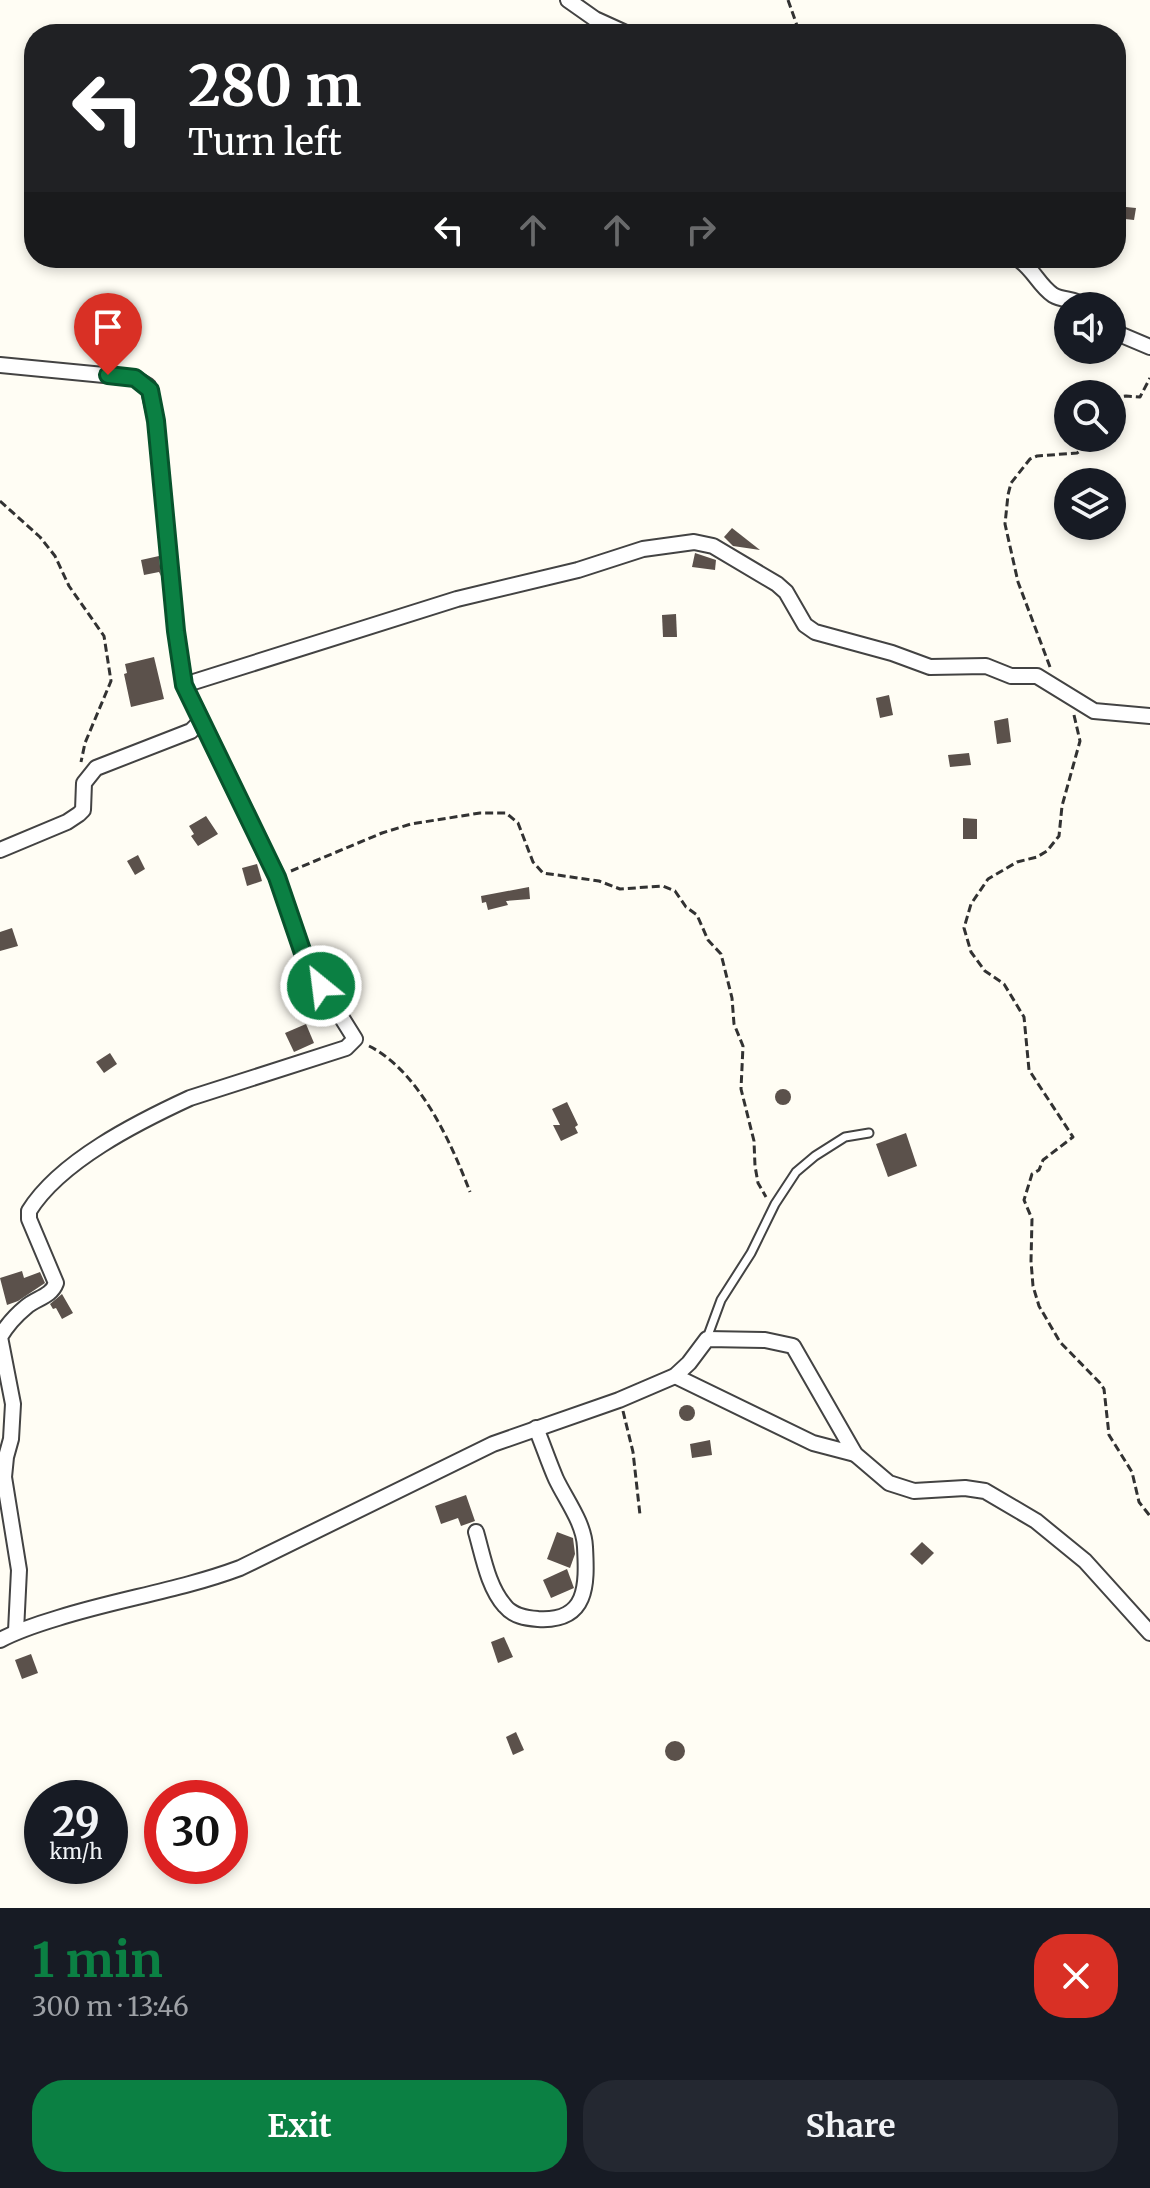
<!DOCTYPE html>
<html lang="en">
<head>
<meta charset="utf-8">
<style>
	body { margin:0; font-family:Merriweather,serif; background:#242831; color:#f1f3f6; height:100vh; display:flex; flex-direction:column; font-size:30px; white-space:nowrap }
	* { box-sizing:border-box; margin:0 }
	p { font-size:26px; color:#9ea1a6 }
	.icon { flex:none; width:44px; height:44px; fill:none; stroke:currentColor; stroke-width:2; stroke-linecap:round; stroke-linejoin:round }
	.map { position:relative; height:1908px; overflow:hidden }
	.drawer { display:flex; flex-direction:column; background:#171b24; flex:1 }
	.drawer>* { flex:none }
	.guide { position:absolute; left:24px; top:24px; width:1102px; height:244px; border-radius:32px; box-shadow:0 4px 12px #0003; background:#202124; color:#fff; overflow:hidden }
	.tools { position:absolute; left:1054px; top:292px; display:grid; gap:16px }
	.tools a { display:grid; place-items:center; width:72px; height:72px; border-radius:50%; background:#171b24; box-shadow:0 4px 12px #0003; font-size:40px }
	.speed { position:absolute; left:24px; top:1780px; display:flex; gap:16px; font-size:40px; font-weight:700; text-align:center }
	.speed>* { display:grid; place-content:center; width:104px; height:104px; border-radius:50%; background:#171b24; box-shadow:0 4px 12px #0003; line-height:1 }
	.speed small { font-size:20px; font-weight:400 }
	.speed .limit { border:12px solid #d22; background:#fff; color:#111 }
	.pin { position:absolute; display:grid; place-items:center; width:68px; height:68px; color:#fff; margin:-82px -34px; border-radius:50% 50% 50% 0; rotate:-45deg; box-shadow:0 0 8px #0007 }
	.pin .icon { rotate:45deg }
	.me { position:absolute; width:88px; margin:-44px; rotate:331deg; stroke-linejoin:round; filter:drop-shadow(0 0 6px #0008) }
	.turn { display:flex; align-items:center; gap:28px; height:168px; padding:0 32px; font-size:36px }
	.turn .icon { width:104px; height:104px; stroke-width:2.5 }
	.turn b { display:block; font-size:56px; line-height:68px }
	.lanes { display:flex; align-items:center; height:76px; padding:0 32px; background:#0003; justify-content:center; gap:40px; direction:ltr }
	.lanes .off { opacity:.35 }
	.round { display:grid; place-items:center; flex:none; width:84px; height:84px; border-radius:32px; background:#242831 }
	.headline { display:flex; align-items:center; justify-content:space-between; height:136px; padding:0 32px }
	h1 { font-size:48px; font-weight:700; line-height:60px; color:#0b8043 }
	.primary-button { display:flex; gap:16px; margin-top:auto; padding:16px 32px }
	.primary-button a { flex:1; height:92px; border-radius:32px; background:#0b8043; color:#fff; font-size:32px; font-weight:700; line-height:92px; text-align:center }
	.primary-button a+a { background:#242831; color:#f1f3f6 }
	.map>svg:first-child { display:block }
</style>
</head>
<body>
<div class="map">
<svg width="1150" height="1908" viewBox="0 0 1150 1908">
	<rect width="100%" height="100%" fill="#fffdf4"/>
	<g fill="#5b514b">
		<path d="M1116,206L1136,208L1134,220L1116,218Z"/>
		<path d="M732,528L760,550L733,546L724,537Z"/>
		<path d="M695,553L716,560L715,570L692,567Z"/>
		<path d="M159,556L161,576L159,572L144,575L141,560Z"/>
		<path d="M676,614L677,637H663L662,615Z"/>
		<path d="M154,657L164,699L131,707L124,674L127,673L125,664Z"/>
		<path d="M889,695L893,715L880,718L876,698Z"/>
		<path d="M1008,718L1011,742L997,744L994,721Z"/>
		<path d="M969,753L971,765L950,767L948,755Z"/>
		<path d="M206,816L218,834L198,846L191,836L194,834L189,826Z"/>
		<path d="M963,818L977,819V839H963Z"/>
		<path d="M138,855L145,869L135,875L127,861Z"/>
		<path d="M257,864L262,881L247,886L242,868Z"/>
		<path d="M529,887L530,899L506,901L508,905L488,910L486,902L482,903L481,896Z"/>
		<path d="M12,928L18,946L0,951V932Z"/>
		<path d="M306,1024L314,1043L294,1052L285,1033Z"/>
		<path d="M110,1053L117,1064L104,1073L96,1062Z"/>
		<circle cx="783" cy="1097" r="8"/>
		<path d="M567,1102L578,1125L575,1127L578,1133L561,1141L553,1125H560L552,1109Z"/>
		<path d="M906,1133L917,1166L888,1177L876,1144Z"/>
		<path d="M22,1271L24,1278L40,1272L45,1283L18,1301L7,1305L0,1278Z"/>
		<path d="M62,1294L73,1313L62,1319L56,1308L53,1309L50,1304Z"/>
		<circle cx="687" cy="1413" r="8"/>
		<path d="M710,1440L712,1455L692,1458L690,1444Z"/>
		<path d="M466,1495L475,1521L461,1526L458,1518L441,1524L435,1506Z"/>
		<path d="M557,1532L573,1538L575,1554L570,1568L547,1559Z"/>
		<path d="M922,1542L934,1553L922,1565L910,1554Z"/>
		<path d="M567,1569L574,1588L551,1598L543,1580Z"/>
		<path d="M504,1637L513,1657L498,1663L491,1642Z"/>
		<path d="M31,1654L38,1673L22,1679L15,1660Z"/>
		<path d="M516,1732L524,1750L513,1755L506,1737Z"/>
		<circle cx="675" cy="1751" r="10"/>
	</g>
	<g fill="none" stroke-linecap="round" stroke-linejoin="round">
		<defs>
			<path id="lane" d="M707,1338L721,1300L751,1253L775,1204L796,1172L815,1156L845,1137L869,1133"/>
			<g id="street">
				<path d="M568,0L595,19L628,34"/>
				<path d="M1016,258C1032,266 1038,285 1053,295C1063,301 1075,298 1084,306"/>
				<path d="M1112,331L1150,347"/>
				<path d="M0,365L135,378L148,386L156,421L176,631L184,685L277,877L305,959L355,1039L346,1048L190,1098C138,1122 60,1161 29,1211V1219L56,1283C51,1297 36,1298 26,1307C15,1316 7,1325 0,1337L13,1404L11,1439L6,1457L4,1477L19,1570L16,1631"/>
				<path d="M184,685L457,599L578,570L643,549L694,542L713,546L777,584L786,592L805,625L815,632L892,653L930,667L986,666L1011,676H1037L1094,711L1150,716"/>
				<path d="M0,850L67,822L79,814L83,810L84,783L96,768L191,731L201,721"/>
				<path d="M675,1376L813,1443L855,1454"/>
				<path d="M476,1532C483,1556 488,1587 505,1606C513,1616 526,1618 538,1619C588,1622 587,1585 585,1547C584,1523 566,1500 556,1479C549,1463 543,1445 536,1428"/>
				<path d="M0,1640C19,1630 38,1624 58,1618C118,1599 181,1590 240,1568L493,1444L619,1400L675,1376L689,1363L707,1339L765,1340L793,1346L855,1454L889,1483L914,1491L965,1488L985,1491L1036,1521L1085,1561L1150,1633"/>
			</g>
		</defs>
		<use href="#lane" stroke="#434343" stroke-width="11"/>
		<use href="#street" stroke="#434343" stroke-width="18"/>
		<g stroke="#323232" stroke-width="3" stroke-dasharray="8 4" stroke-linecap="butt">
			<path d="M788,0L800,34"/>
			<path d="M1112,398L1126,396L1140,397L1150,378"/>
			<path d="M0,501L40,537L55,556L69,586L104,636L111,681L85,743L81,762"/>
			<path d="M1050,667L1018,582L1005,524L1008,495L1011,483L1030,459L1037,456L1077,453L1086,447L1087,438"/>
			<path d="M1074,715L1080,741L1062,806L1059,836L1047,851L1037,857L1017,862L988,879L971,904L964,928L971,952L985,971L1004,984L1024,1017L1029,1070L1073,1137L1043,1160L1039,1170L1032,1174L1024,1200L1032,1219L1031,1261L1033,1286L1039,1306L1060,1342L1100,1383L1104,1389L1109,1435L1132,1472L1139,1502L1150,1516"/>
			<path d="M291,871L382,833L411,824L480,813H506L518,823L533,862L543,873L599,881L620,889L663,886L675,891L686,907L697,915L708,940L721,954L732,998L734,1024L743,1046L741,1089L754,1141L755,1166L758,1183L766,1197"/>
			<path d="M369,1046C419,1071 451,1142 470,1192"/>
			<path d="M623,1411L633,1452L640,1515"/>
		</g>
		<use href="#lane" stroke="#fff" stroke-width="7"/>
		<use href="#street" stroke="#fff" stroke-width="14"/>
	</g>
	<g fill="none" stroke-linecap="round" stroke-linejoin="round">
		<defs>
			<path id="route" d="M108,375L135,378L150,390L156,421L176,631L184,685L277,877L305,959L321,986"/>
		</defs>
		<use href="#route" stroke="#07532c" stroke-width="20"/>
		<use href="#route" stroke="#0b8043" stroke-width="14"/>
	</g>
</svg>
<div class="tools">
<a><svg class="icon" aria-label="sound" viewBox="0 0 24 24"><path d="M4 9h4l5-4v14l-5-4H4zM17 9q2 3 0 6"/></svg></a>
<a><svg class="icon" aria-label="search" viewBox="0 0 24 24"><circle cx="10" cy="10" r="6"/><path d="M15 15l6 6"/></svg></a>
<a><svg class="icon" aria-label="layers" viewBox="0 0 24 24"><path d="M12 4l9 5-9 5-9-5zM3 14l9 5 9-5"/></svg></a>
</div>
<div class="speed"><div>29<small>km/h</small></div><div class="limit">30</div></div>
<div class="pin" style="left:108px;top:375px;background:#d93025"><svg class="icon" aria-label="arrive" viewBox="0 0 24 24"><path d="M6 21V4h12l-3 4 3 4H6"/></svg></div>
<svg class="me" style="left:321px;top:986px" viewBox="-20 -20 40 40"><circle r="17" fill="#0b8043" stroke="#fff" stroke-width="3"/><path d="M0-11L8 9 0 5-8 9z" fill="#fff"/></svg>
<div class="guide">
<div class="turn"><svg class="icon" aria-label="left" viewBox="0 0 24 24"><path d="M17 20v-9H6M10 6l-5 5 5 5"/></svg><div><b>280 m</b>Turn left</div></div>
<div class="lanes"><svg class="icon" aria-label="left" viewBox="0 0 24 24"><path d="M17 20v-9H6M10 6l-5 5 5 5"/></svg><svg class="icon off" aria-label="ahead" viewBox="0 0 24 24"><path d="M12 20V5M6 11l6-6 6 6"/></svg><svg class="icon off" aria-label="ahead" viewBox="0 0 24 24"><path d="M12 20V5M6 11l6-6 6 6"/></svg><svg class="icon off" aria-label="right" viewBox="0 0 24 24"><path d="M7 20v-9h11M14 6l5 5-5 5"/></svg></div>
</div>
</div>
<section class="drawer">
<div class="headline"><div><h1>1 min</h1><p>300 m · 13:46</p></div><a class="round" style="background:#d93025;color:#fff"><svg class="icon" aria-label="close" viewBox="0 0 24 24"><path d="M6 6l12 12M18 6L6 18"/></svg></a></div>
<div class="primary-button"><a>Exit</a><a>Share</a></div>
</section>
</body>
</html>
